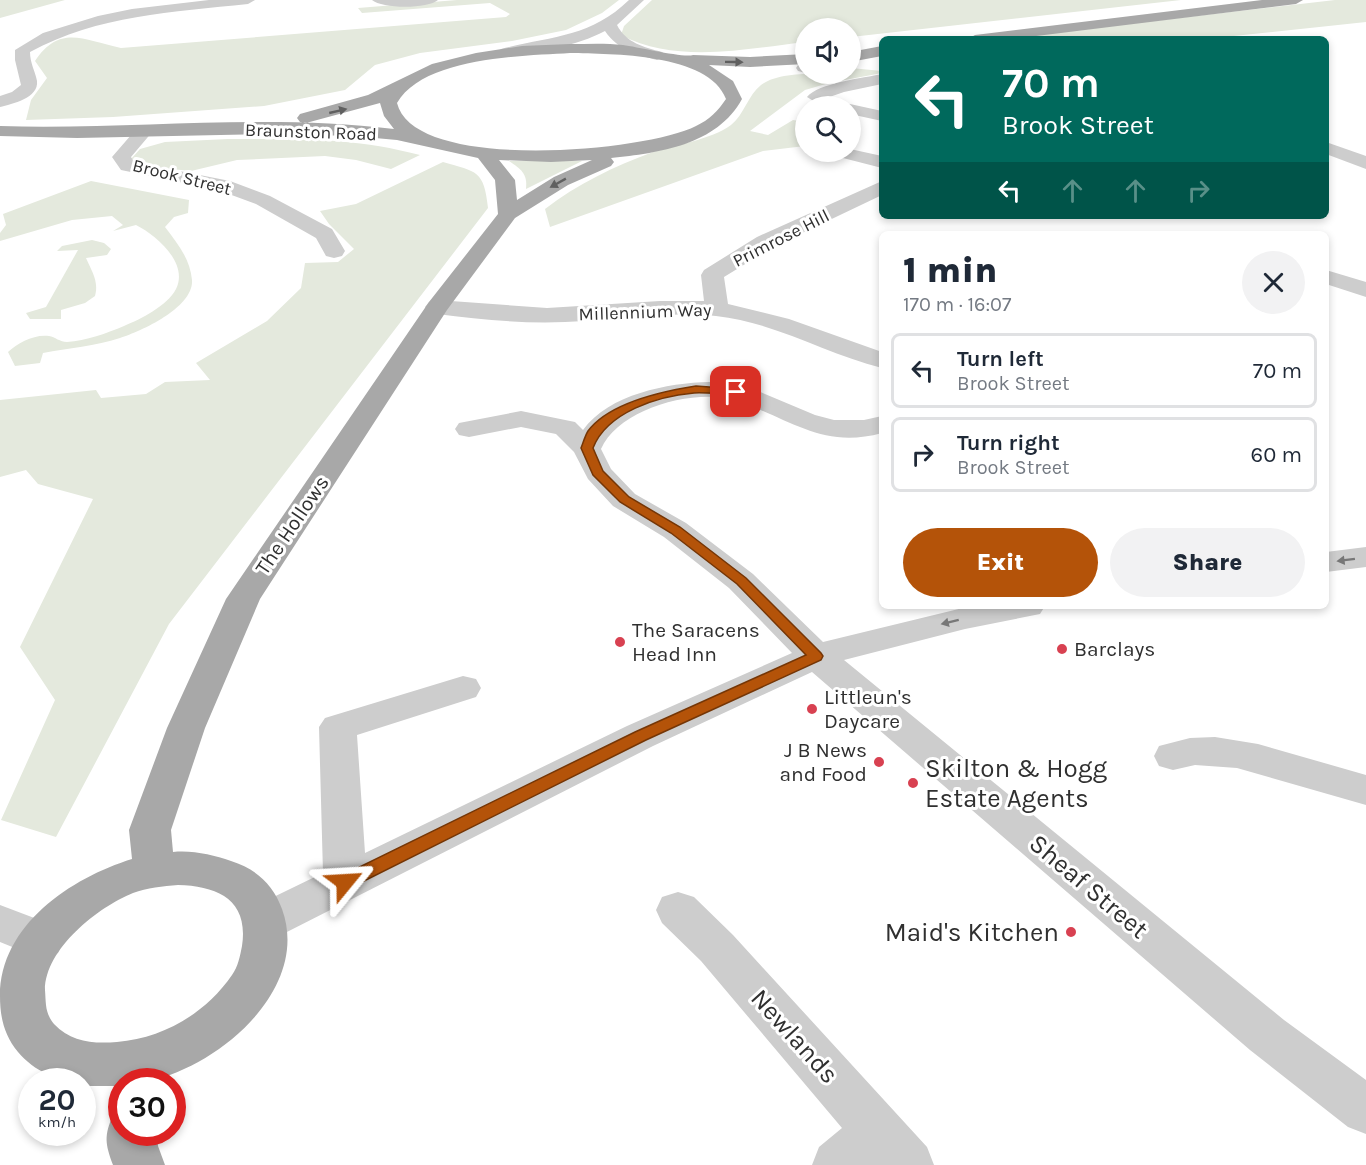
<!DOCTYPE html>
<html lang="en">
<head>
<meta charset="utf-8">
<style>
	body { margin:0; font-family:Karla,sans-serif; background:#f2f2f3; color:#1f2937; height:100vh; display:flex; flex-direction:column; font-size:22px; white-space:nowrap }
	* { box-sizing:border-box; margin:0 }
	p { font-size:20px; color:#747a83 }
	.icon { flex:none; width:33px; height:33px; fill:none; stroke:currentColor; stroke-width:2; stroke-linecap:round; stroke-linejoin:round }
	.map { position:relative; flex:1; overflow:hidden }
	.sheet { position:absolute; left:879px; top:231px; width:450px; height:378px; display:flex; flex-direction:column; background:#fff; border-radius:9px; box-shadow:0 3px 9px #0003 }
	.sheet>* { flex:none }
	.guide { position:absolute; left:879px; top:36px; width:450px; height:183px; border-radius:9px; box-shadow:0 3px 9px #0003; background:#00695c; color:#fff; overflow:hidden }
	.buttons { position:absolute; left:795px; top:18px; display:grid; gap:12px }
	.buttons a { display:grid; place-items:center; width:66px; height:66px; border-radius:50%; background:#fff; box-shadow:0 3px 9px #0003; font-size:30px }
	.speed { position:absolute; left:18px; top:1068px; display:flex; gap:12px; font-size:30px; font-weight:700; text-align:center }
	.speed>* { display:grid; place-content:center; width:78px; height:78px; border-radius:50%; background:#fff; box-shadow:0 3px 9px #0003; line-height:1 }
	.speed small { font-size:15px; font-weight:400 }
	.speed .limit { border:9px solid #d22; background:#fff; color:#111 }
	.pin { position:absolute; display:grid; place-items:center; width:51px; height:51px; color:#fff; margin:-26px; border-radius:12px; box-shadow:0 3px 9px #0006 }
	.me { position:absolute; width:66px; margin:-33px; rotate:63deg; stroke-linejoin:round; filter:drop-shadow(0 0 4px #0008) }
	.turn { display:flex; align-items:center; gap:21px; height:126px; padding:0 24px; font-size:27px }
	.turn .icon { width:78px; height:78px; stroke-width:2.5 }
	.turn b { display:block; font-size:42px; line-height:51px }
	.lanes { display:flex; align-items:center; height:57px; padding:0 24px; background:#0003; justify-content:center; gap:30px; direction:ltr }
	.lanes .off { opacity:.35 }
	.round { display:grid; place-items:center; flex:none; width:63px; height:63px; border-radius:32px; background:#f2f2f3 }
	.head { display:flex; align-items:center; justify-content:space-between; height:102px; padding:0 24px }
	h1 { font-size:36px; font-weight:800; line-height:45px }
	.cta { display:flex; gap:12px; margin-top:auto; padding:12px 24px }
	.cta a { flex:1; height:69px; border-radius:36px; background:#b45309; color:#fff; font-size:24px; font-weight:800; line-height:69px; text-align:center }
	.cta a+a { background:#f2f2f3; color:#1f2937 }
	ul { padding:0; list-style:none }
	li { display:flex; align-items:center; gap:18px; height:75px; margin:0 12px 9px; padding:0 12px; border:3px solid #e0e1e3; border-radius:9px }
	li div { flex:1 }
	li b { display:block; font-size:22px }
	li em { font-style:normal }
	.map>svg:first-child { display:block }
</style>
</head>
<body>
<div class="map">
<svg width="1366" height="1165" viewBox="0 0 1366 1165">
	<rect width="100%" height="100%" fill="#fff"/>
	<g fill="#e4e9dd">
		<path d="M0,0H65L0,18Z"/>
		<path d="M457,0H619L602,13L566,30L512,41L420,53L375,65L345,90L264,106L113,117L26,120L31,100L47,78L35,61C60,24 83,40 121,48L506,17L510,14L490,3L362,13L358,8Z"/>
		<path d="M652,0H1181L851,37L850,28H806L805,42C746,49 676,64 621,35L624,26Z"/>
		<path d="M1335,0H1366V22L1205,39H996Z"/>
		<path d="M851,68L882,71V73L829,83L805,90L750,131L768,135L793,120L805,122V146L763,151L550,227L545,209C577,184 615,166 653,152C677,144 710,140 731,125C744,115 748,95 761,85C781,70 827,74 850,74Z"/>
		<path d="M228,139C297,139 352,137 420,155L391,169L356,160L325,156L237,160L191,171L151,167L131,159L140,149L165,142Z"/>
		<path d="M509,161H582L526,189C528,174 521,169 509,161Z"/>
		<path d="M443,162C477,172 484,170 488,208L169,624L56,837L1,820L55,700L20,647L93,499L38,484L26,470L0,477V400L96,390L101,398L146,394L165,382L210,380L196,363L267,321L301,288L305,263L338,262L354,249L329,224L320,211L356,204Z"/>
		<path d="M91,181L189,200L188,213L174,217L165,227C177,243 190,258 192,280C194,307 142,331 120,338C96,346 68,348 43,353L40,363L15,366L8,352C18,343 34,334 49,336C55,337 60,342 67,342C86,341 107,333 124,326C141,319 167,306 176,289C189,263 156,235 136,225L113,231L123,225L112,216L72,220L0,241V233L6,225L3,214Z"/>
		<path d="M92,240L104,243L111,249L107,255L86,258C92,272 99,281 95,296L85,303L61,310V319H30L26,313L46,307L78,250L57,251L62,246Z"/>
	</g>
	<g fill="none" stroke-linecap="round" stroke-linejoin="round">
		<g fill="#cdcdcd" fill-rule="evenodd">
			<path d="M209,0H255L248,4C173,12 98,15 30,52C30,63 35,71 37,81C39,98 12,104 0,107V96L12,92L21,85L15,60V50L43,33L98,16L132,9Z"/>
			<path d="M372,0H438C428,9 382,9 372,0Z"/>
			<path d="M629,0H644L617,25C626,43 644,47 662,52L665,55L662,58L657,60C636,54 618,50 605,31C575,47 539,51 506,57L498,52L501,49C550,36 590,38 629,0Z"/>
			<path d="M806,63V73L798,71L796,68L798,65Z"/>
			<path d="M882,74V84L844,92L815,102L807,97C818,83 864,78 882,74Z"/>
			<path d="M850,104L882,111V121L850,114V106H843Z"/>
			<path d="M144,126L150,127L153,131L131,157L134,162L230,181L270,196L332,229L345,251L342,256L334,258L326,256L316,238L256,204L218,190L121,170L112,157L138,127Z"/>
			<path d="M1326,142L1366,156V169L1326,154Z"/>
			<path d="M850,149L882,156V168L843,158L841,154L842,152H850Z"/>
			<path d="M882,181V195L773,247L724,277L728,304L789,319L882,352V368C826,354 774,322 716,316C666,311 615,320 565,322C522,324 479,319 437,314L429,312L425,307L429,302L437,300L547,308L660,301H704L701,275L704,270L757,237Z"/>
			<path d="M1326,270L1366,282V297L1326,284Z"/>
			<path d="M709,382L751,388L815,415L834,420H864L882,416V433C821,450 788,417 734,400C694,388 618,409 601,449L611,469L635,494L686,523L753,574L823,642L971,606H1045L1040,614L965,629L844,660L1284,1020L1366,1080V1134L1348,1127L1250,1050L812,672L653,746L281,935L265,940L249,935L243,922L249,909L323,873L319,727L325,718L463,676L476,679L481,688L476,697L357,735L365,853L627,726L792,653L729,588L664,537L613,506L588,479L574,452L556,434L521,427L469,437L459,435L455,429L459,423L521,411L575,422L583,430C609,394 668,383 709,382Z"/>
			<path d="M1366,547V567L1326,572V552Z"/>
			<path d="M1215,737L1258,744L1366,775V805L1237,768L1195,765L1173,770L1159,766L1154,756L1159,746L1190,738Z"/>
			<path d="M678,892L694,897L733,935L927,1147L934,1165H812L819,1147L842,1128L701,961L662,923L656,910L662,897Z"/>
			<path d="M0,905L58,927L64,940L58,953L42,959L0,942Z"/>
		</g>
		<g fill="#a8a8a8" fill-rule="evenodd">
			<path d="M1262,0H1303L1296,4L1011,39H968L975,35Z"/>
			<path d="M570,44C588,44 606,43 623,45C638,47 683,58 693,55L750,57L806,54V64L750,67L709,65L733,81L742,99C717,145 659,153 611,158L614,162L611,166L568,185L515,218L447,310L260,599L205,728L171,830L173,852C193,850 213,855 231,861C256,869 273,884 282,909C311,989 219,1066 149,1081C140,1083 130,1082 122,1082V1086H82V1082C58,1082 34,1071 18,1052C4,1035 0,1017 0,996C0,925 71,878 132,859L129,830L167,728L226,599L429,302L498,214L495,180L478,158L397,140L353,136L270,134L77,138L0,136V126C131,130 264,113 394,129L384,116L380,103L306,123L300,122L297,118L300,114L368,95L432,64L476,53L522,46ZM570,53C611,54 709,53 726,99C718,111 709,120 696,126C645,152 414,173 397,103C424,57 522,56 570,53ZM499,160L551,162L592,160L554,177L517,200L515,180ZM178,885C218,886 249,900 242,946C240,956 238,967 232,975C205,1014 163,1038 117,1042C93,1044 71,1042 54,1024C45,1013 46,1004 45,990C45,949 98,907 133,893C147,888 163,886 178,885Z"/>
			<path d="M882,46V56L850,62V52Z"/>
			<path d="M122,1111V1132H157L158,1146L165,1165H113C105,1143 104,1136 113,1115Z"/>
		</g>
	</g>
	<defs><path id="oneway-solid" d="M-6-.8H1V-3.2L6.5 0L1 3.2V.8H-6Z" transform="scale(1.5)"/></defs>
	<g fill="#606060">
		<use href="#oneway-solid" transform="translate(734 62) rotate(1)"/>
		<use href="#oneway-solid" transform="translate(338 111) rotate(-13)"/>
		<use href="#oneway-solid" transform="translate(558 183) rotate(151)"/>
	</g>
	<g fill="#777">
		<use href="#oneway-solid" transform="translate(1346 560) rotate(173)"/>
		<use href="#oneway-solid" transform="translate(950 622) rotate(166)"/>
	</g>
	<path fill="#b45309" stroke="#753606" stroke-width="1.5" d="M696,386L736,389L742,392L736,395C722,395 708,392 694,393C658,396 607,412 593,448L603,471L629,497L680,527L746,578L821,653L823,656L821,660L646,740L352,887L345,889L339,887L337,882L339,877L635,732L806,655L737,584L671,533L620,502L593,475L581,448C583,443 585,436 588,431C609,403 664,391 696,386Z"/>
	<g fill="#d84151" stroke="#fff" stroke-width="2">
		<circle cx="620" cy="642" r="6"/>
		<circle cx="1062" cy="649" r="6"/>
		<circle cx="812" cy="709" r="6"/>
		<circle cx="879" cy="762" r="6"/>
		<circle cx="913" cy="783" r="6"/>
		<circle cx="1071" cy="932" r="6"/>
	</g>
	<g text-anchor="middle" stroke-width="6" stroke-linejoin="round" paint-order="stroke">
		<g font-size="18" fill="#303030" stroke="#fff">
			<text transform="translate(311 132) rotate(2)" y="6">Braunston Road</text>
			<text transform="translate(182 177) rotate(14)" y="6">Brook Street</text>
			<text transform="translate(781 238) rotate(-27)" y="6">Primrose Hill</text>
			<text transform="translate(645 312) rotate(-2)" y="6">Millennium Way</text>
		</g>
		<g font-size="21" fill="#303030" stroke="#fff">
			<text transform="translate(292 525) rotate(-56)" y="7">The Hollows</text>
		</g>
		<g font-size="21" fill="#303030" stroke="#fff" text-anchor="start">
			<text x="632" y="637">The Saracens<tspan x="632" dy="24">Head Inn</tspan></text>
			<text x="1074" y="656">Barclays</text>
			<text x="824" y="704">Littleun's<tspan x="824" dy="24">Daycare</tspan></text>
			<text x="867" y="757" text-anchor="end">J B News<tspan x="867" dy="24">and Food</tspan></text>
		</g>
		<g font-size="26" fill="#303030" stroke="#fff" text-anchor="start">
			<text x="925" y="777">Skilton &amp; Hogg<tspan x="925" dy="30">Estate Agents</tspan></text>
			<text x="1059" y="941" text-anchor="end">Maid's Kitchen</text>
		</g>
		<g font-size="26" fill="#303030" stroke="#fff">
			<text transform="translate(1089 886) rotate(40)" y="9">Sheaf Street</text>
			<text transform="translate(795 1036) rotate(48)" y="9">Newlands</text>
		</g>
	</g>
</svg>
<div class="buttons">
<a><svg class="icon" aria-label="sound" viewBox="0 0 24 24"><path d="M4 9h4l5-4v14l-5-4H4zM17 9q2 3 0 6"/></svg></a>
<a><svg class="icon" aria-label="search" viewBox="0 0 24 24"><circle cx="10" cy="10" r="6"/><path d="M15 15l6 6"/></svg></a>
</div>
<div class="speed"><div>20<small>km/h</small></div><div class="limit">30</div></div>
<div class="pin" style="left:736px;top:392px;background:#d93025"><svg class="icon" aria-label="arrive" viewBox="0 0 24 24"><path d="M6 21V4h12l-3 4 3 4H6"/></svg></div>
<svg class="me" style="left:345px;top:882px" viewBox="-20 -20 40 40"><path d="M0-17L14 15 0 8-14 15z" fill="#b45309" stroke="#fff" stroke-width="4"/></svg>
<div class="guide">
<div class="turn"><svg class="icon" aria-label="left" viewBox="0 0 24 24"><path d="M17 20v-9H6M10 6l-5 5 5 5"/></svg><div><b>70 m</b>Brook Street</div></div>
<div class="lanes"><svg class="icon" aria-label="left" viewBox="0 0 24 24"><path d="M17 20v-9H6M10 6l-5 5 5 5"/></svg><svg class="icon off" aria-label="ahead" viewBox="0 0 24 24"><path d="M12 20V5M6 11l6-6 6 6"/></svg><svg class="icon off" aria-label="ahead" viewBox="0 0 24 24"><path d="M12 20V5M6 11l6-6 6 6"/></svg><svg class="icon off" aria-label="right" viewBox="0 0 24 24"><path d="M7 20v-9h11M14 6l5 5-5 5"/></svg></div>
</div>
<section class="sheet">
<div class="head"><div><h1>1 min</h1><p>170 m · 16:07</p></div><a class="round"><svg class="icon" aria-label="close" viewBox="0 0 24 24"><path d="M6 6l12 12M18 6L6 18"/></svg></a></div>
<ul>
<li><svg class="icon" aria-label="left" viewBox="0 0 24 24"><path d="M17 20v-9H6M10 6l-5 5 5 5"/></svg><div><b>Turn left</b><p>Brook Street</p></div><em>70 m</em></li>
<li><svg class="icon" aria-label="right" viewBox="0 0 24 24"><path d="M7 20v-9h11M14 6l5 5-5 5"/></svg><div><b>Turn right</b><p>Brook Street</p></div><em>60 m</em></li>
</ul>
<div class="cta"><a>Exit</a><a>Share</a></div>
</section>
</div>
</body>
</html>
